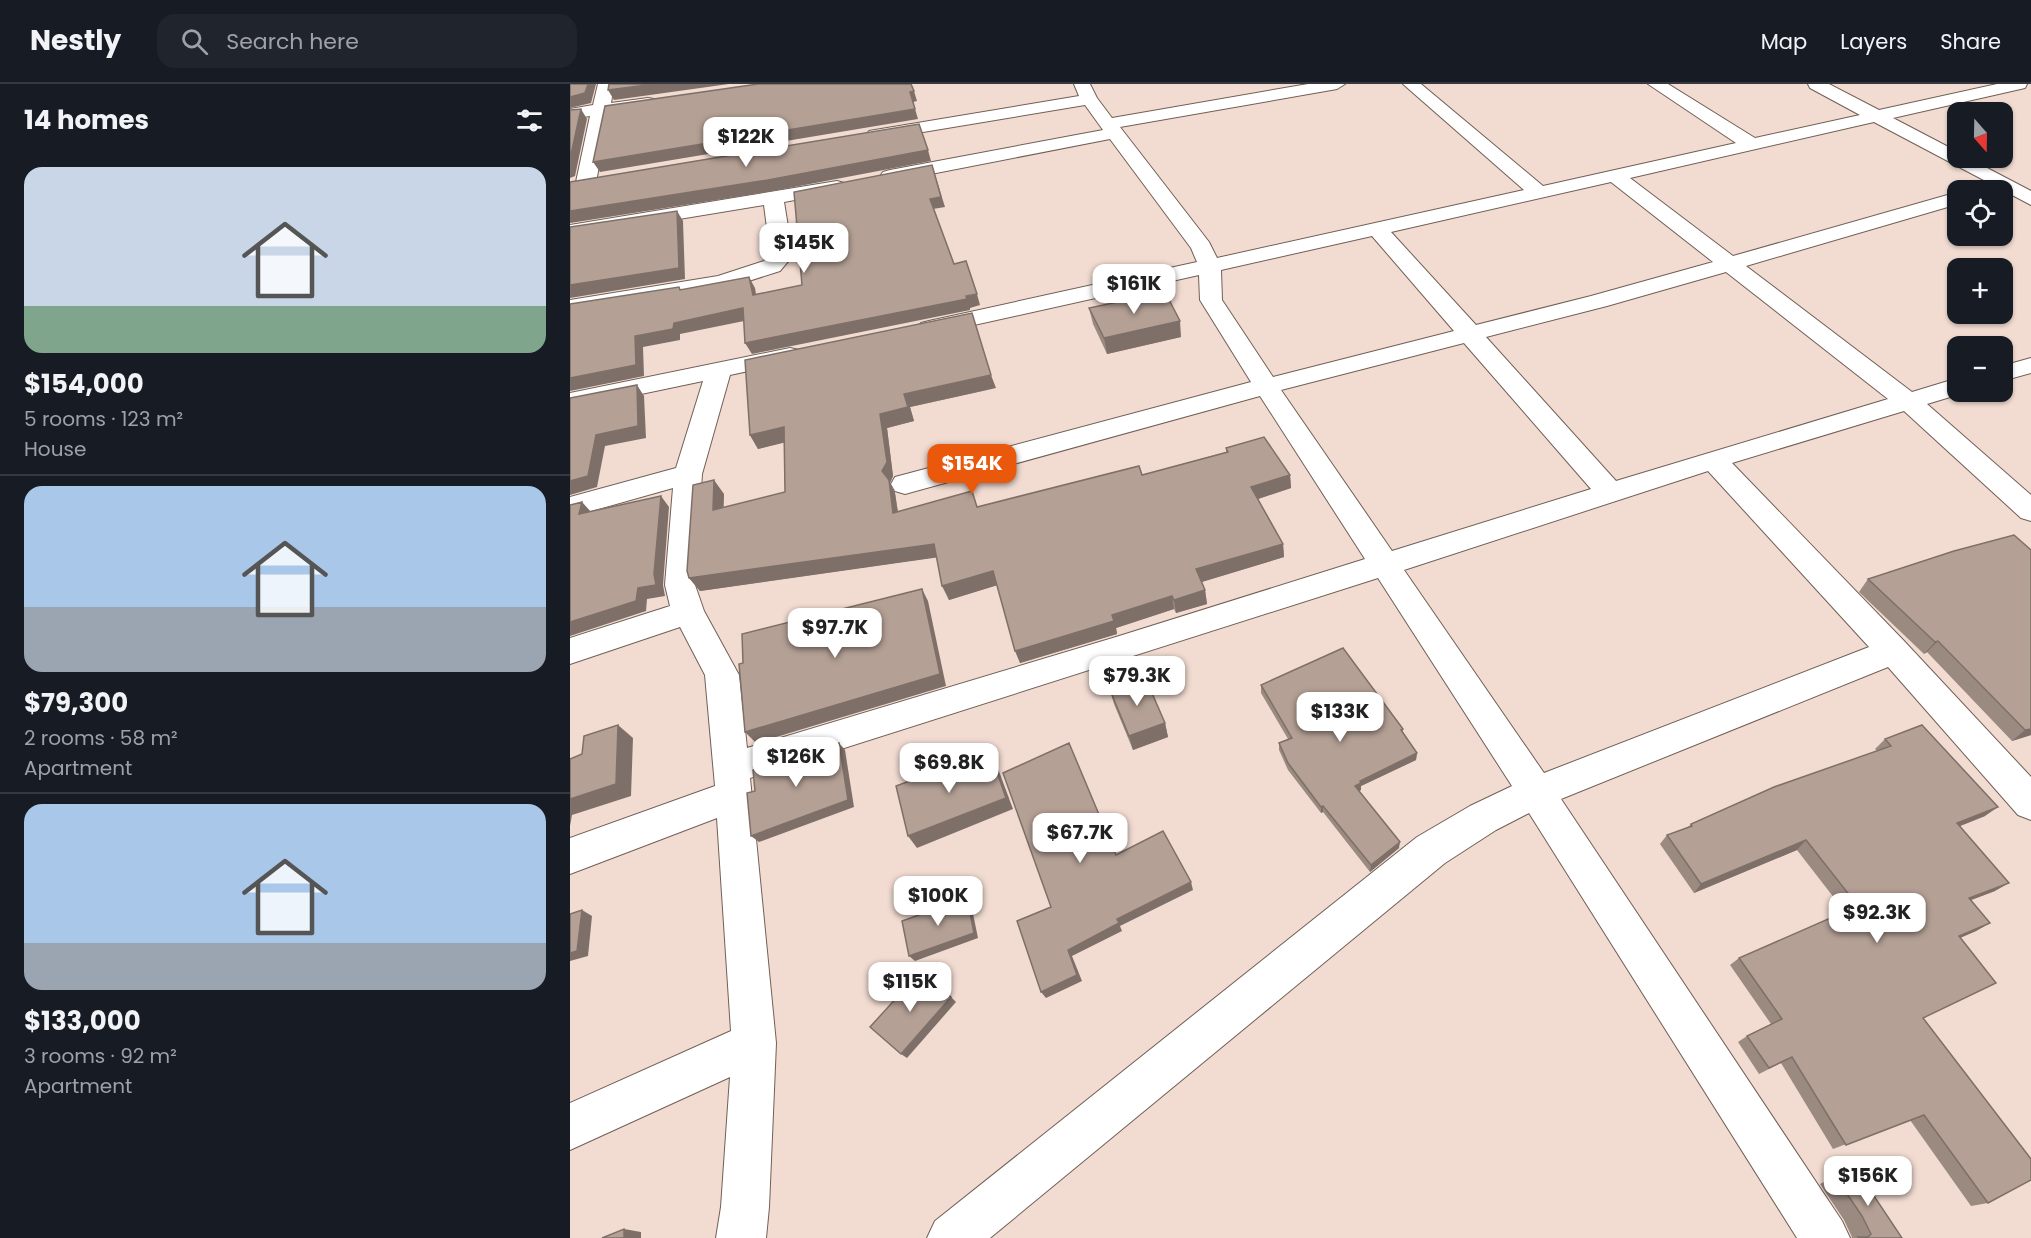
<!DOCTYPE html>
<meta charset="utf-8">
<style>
:root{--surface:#171b24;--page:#20242c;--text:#f1f3f6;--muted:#9ea1a6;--line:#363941;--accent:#ea580c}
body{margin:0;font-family:Poppins,sans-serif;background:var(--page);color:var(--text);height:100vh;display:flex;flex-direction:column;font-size:22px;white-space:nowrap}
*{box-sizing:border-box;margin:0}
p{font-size:20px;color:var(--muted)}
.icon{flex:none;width:33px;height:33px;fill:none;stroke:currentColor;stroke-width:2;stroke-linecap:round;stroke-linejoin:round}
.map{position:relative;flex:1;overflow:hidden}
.details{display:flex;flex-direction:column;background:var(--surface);width:570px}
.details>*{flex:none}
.needle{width:39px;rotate:160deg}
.controls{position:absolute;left:1377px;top:18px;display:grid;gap:12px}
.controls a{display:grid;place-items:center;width:66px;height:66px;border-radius:12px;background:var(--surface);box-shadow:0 2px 4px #0004;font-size:30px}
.price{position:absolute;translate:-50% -51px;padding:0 14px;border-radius:12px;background:#fff;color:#222;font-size:20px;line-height:39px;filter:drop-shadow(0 2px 3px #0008)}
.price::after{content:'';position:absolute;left:50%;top:36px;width:18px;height:14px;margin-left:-9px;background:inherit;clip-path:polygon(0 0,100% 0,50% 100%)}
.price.selected{background:var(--accent);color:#fff}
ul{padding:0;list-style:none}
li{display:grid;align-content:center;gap:12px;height:318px;padding:0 24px}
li+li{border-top:2px solid var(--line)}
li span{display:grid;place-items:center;height:186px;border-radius:18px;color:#555}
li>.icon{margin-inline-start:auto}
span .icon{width:108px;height:108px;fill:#fffc;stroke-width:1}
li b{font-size:26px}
h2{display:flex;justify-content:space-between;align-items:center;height:72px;padding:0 24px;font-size:26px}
header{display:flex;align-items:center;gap:36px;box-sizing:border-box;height:84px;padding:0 30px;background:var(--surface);border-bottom:2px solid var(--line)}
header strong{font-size:28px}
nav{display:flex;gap:33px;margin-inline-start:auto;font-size:21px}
.search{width:420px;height:54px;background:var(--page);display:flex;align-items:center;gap:15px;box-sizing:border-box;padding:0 21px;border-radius:18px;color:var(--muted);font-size:22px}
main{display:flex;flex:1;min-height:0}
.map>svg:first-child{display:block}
</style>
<header>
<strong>Nestly</strong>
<div class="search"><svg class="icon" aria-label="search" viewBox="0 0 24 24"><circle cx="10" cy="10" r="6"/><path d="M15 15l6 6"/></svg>Search here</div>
<nav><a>Map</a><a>Layers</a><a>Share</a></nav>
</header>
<main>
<section class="details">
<h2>14 homes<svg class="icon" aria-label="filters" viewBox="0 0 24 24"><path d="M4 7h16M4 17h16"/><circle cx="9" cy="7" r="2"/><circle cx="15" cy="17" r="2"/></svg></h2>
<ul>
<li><span style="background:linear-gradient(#c9d6e8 75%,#7fa58c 0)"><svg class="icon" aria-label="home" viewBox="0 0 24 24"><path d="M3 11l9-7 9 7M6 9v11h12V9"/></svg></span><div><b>$154,000</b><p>5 rooms · 123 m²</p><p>House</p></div></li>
<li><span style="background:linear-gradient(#a9c7e8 65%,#9aa5b1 0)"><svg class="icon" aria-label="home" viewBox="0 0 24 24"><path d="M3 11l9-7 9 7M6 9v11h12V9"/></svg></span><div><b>$79,300</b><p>2 rooms · 58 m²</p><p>Apartment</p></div></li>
<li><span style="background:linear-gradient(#a9c7e8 75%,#9aa5b1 0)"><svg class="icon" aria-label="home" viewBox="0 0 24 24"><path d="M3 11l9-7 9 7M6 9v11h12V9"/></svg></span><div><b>$133,000</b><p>3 rooms · 92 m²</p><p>Apartment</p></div></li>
</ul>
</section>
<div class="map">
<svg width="1461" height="1154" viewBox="0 0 1461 1154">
<rect width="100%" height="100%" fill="#f2dcd2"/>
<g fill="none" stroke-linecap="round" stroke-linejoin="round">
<defs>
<g id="street">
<path d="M28 0H44L41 19 78 14 84 15 87 19 84 23 78 24 39 30 26 98 23 102H9L6 98 20 32 0 35V25L23 21Z"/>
<path d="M504 0H520L527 14 542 34 738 0H775L767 5 550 43 639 158 647 174 954 106 833 0H851L973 102 1166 59 1078 0H1098L1185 54 1290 31 1240 4 1238 0H1259L1309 26 1427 0H1457L1455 4 1323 34 1388 68V74H1398L1461 107V121L1304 38 1060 94 1163 172 1388 108V120L1176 182 1342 308 1388 294V308H1397L1357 320 1461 411V437L1451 434 1334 327 1162 379 1335 558 1461 693V736L1448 731 1318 583 991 715 1272 1137 1280 1154H1227L959 729 926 746 875 779 420 1154H357L365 1137 847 753 900 722 942 702 808 494 180 694 206 959 199 1123 196 1154H146L151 1123 160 993 0 1066V1019L161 947 147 734 0 790V754L145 702 135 591 110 543 0 580V554L100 522 95 501 103 404 0 433V413L106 384 133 297 0 325V309L220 264 229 266 232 271 229 276 160 291 132 390 125 501 134 527 169 591 177 664 546 553 795 475 690 312 335 410 325 407 321 400 325 393 681 298 630 216 629 191 359 251 351 249 347 244 351 239 359 237 627 178 621 164 540 55 320 98 313 96 310 92 313 88 320 86 533 46 515 21 305 56 299 55 296 51 299 47 509 12ZM1041 98 1143 178 1021 212 906 241 821 148ZM802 152 884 247 703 293 652 216 651 186ZM1156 188 1318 315 1046 397 916 253 1037 222ZM894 259 1021 405 822 467 711 306ZM1138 387 1299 563 974 689 834 486Z"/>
<path d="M267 97 274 99 277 103 274 107 214 118 222 167 220 175 210 187 160 203 0 230V216L148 192 194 177 200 167 194 121 0 153V141Z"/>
<path d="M1461 274V289L1432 297V282Z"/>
</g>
</defs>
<use href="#street" stroke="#715f55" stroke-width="2"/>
<use href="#street" fill="#fff" fill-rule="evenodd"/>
</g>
<g fill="#9b8a80">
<path d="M519 224 611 253 537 270 523 240Z"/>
<path d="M426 304 340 323 344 337 317 344 323 392 320 399 325 409 328 428 408 423 572 391 656 368V364L720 391 721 404 688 415 713 460 714 473 632 498 635 506 637 520 606 529 604 525 546 544 547 550 450 579 427 501 379 516 367 473 130 507 119 494 154 410 153 424 215 408 214 358 188 365 180 351Z"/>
<path d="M1384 467 1461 651 1442 657 1357 568 1354 570 1289 508 1298 495Z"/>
<path d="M691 601 833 645V648L847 669 846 676 791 702V706L789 707 829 764 800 788 753 728 751 729 718 686 709 666V659L718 655 691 609Z"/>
<path d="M540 606 595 639 598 653 563 666 544 620Z"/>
<path d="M1315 655 1415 732 1390 742 1425 807 1401 816 1420 839 1406 847 1390 854 1353 935 1418 1119 1401 1122 1340 1036 1263 1065 1211 979 1189 990 1168 958 1177 952 1201 940 1160 881 1169 874 1275 828 1227 766 1124 809 1090 760 1097 751 1118 743 1121 740 1307 667 1305 665Z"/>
<path d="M1286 1085 1332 1154H1281L1282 1153 1274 1136 1250 1100 1269 1090Z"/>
</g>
<g fill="#7e7068">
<path d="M18 0H26L21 19 0 24V13Z"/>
<path d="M84 0H159L44 16 38 6Z"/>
<path d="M344 7 347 17 343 18 348 35 30 88 23 78Z"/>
<path d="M11 25 17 35 5 92 0 94V75Z"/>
<path d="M358 66 361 77 203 107 0 139V127Z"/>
<path d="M362 81 375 123 363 125 360 115Z"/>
<path d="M107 127 113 137 115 195 0 214V201Z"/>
<path d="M179 193 185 204 188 223 183 211Z"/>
<path d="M407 210 410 221 400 224V226L182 270 175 259Z"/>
<path d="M173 224 179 236 110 250V256L73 263 74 292 0 307V294L65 252 104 239Z"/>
<path d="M610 237 611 253 537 270 534 254Z"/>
<path d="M421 291 426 304 340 323 344 337 317 344 323 392 320 399 325 409 330 443 323 429 312 387 310 330 334 310Z"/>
<path d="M67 301 74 312 76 354 35 362 27 403 0 411V397L26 351Z"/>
<path d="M214 343 221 357 188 365 180 351Z"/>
<path d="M720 391 721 404 682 417 681 403Z"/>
<path d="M144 396 154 410 153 440 143 426Z"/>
<path d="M91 412 99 423 93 501 95 512 77 515 76 527 0 552V538L68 504 84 490Z"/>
<path d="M12 418 22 429 9 430Z"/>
<path d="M364 460 370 473 130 507 119 494Z"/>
<path d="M713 460 714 473 628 499 626 485Z"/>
<path d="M423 487 428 501 379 516 372 502Z"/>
<path d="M352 505 358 517 376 602 186 659 175 648Z"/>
<path d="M635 506 637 520 606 529 604 516Z"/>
<path d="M602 512 604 525 546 544 547 550 450 579 445 567 542 531Z"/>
<path d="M1368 557 1357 568 1354 570 1365 558Z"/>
<path d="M595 639 598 653 563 666 559 652Z"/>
<path d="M48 641 63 654 61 712 2 731 0 742V715Z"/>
<path d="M1461 645V651L1442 657 1455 646Z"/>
<path d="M269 659 275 666 284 723 189 758 181 752Z"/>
<path d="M420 669 427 682 443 725 347 764 338 752Z"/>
<path d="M847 669 846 676 791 702V706L785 709V702L790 697Z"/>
<path d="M753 722V728L751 729V723Z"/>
<path d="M1428 723 1415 732 1375 748 1387 739Z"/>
<path d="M1236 756 1227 766 1124 809 1131 800Z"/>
<path d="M830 758 829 764 800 788 801 781Z"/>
<path d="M621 798 623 806 550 842 552 847 502 872 512 897 476 914 471 908 498 866 547 835Z"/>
<path d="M1439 799 1425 807 1385 822 1399 814Z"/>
<path d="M397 814 401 820 408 854 345 877 339 872Z"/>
<path d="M12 826 22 832 18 872 0 877V869Z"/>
<path d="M1420 839 1406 847 1376 860 1389 852Z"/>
<path d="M381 913 386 918 337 974 331 970Z"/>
<path d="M54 1145 71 1148V1154H54Z"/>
</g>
<g fill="#b4a095" stroke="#7e7068" stroke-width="1.5">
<path d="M0 0H18L15 9 0 13Z"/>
<path d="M39 0H84L38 6Z"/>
<path d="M188 0H341L344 7 340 8 345 25 23 78 35 22Z"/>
<path d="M11 25 0 75V26Z"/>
<path d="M349 40 358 66 198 96 0 127V98Z"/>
<path d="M362 81 371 113 360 115 384 180 396 177 407 210 396 212 397 215 175 259 173 224 104 239 103 245 65 252 66 281 0 294V220L109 203 110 206 179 193 183 211 232 201 224 108Z"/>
<path d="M107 127 109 184 0 201V143Z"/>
<path d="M595 208 610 237 534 254 519 224Z"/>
<path d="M402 229 421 291 334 310 338 323 310 330 317 378 312 387 319 396 323 429 402 407 407 423 569 382 572 391 658 368 656 364 694 353 720 391 681 403 713 460 626 485 635 506 604 516 602 512 542 531 544 537 445 567 423 487 372 502 364 460 119 494 117 487 123 401 144 396 143 426 215 408 214 343 180 351 175 276Z"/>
<path d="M67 301 68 342 26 351 18 392 0 397V314Z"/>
<path d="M91 412 84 490 86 501 68 504 66 517 0 538V421L12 418 9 430Z"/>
<path d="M1444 451 1461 466V645L1455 646 1368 557 1365 558 1298 495 1384 467Z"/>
<path d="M352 505 370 590 175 648 169 580 173 579 172 550Z"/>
<path d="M773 564 833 645 831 646 847 669 790 697 791 699 785 702 830 758 801 781 753 722 751 723 718 679 709 659 722 654 691 601Z"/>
<path d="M575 593 595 639 559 652 540 606Z"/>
<path d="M48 641 46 700 0 715V675L12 670 14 652Z"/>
<path d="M1352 641 1428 723 1387 739 1439 799 1399 814 1420 839 1389 852 1426 899 1353 934 1461 1075V1096L1418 1119 1354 1031 1276 1061 1222 973 1199 984 1177 952 1212 935 1169 874 1288 822 1236 756 1131 800 1097 751 1122 742 1121 740 1204 703 1321 662 1315 655Z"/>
<path d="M269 659 278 716 181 752 177 709 185 707 183 686Z"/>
<path d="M499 659 546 771 593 747 621 798 547 835 549 839 498 866 507 891 471 908 447 837 481 823 433 689Z"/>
<path d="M420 669 436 714 338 752 326 702 399 675V678Z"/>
<path d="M397 814 404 849 339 872 332 837Z"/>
<path d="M12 826 7 867 0 869V830Z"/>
<path d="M350 888 381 913 331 970 300 943Z"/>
<path d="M1286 1085 1332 1154H1289L1288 1153H1298L1301 1150 1292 1132 1267 1095Z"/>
<path d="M54 1145V1154H32Z"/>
</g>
</svg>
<div class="controls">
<a><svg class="needle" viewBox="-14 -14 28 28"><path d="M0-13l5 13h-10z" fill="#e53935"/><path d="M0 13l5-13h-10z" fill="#9ea1a6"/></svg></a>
<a><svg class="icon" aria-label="locate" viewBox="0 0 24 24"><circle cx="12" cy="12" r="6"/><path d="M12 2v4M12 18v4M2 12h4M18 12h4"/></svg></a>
<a>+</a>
<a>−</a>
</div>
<b class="price" style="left:176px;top:84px">$122K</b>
<b class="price" style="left:234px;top:190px">$145K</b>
<b class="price" style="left:564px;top:231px">$161K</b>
<b class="price selected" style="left:402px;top:411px">$154K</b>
<b class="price" style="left:265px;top:575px">$97.7K</b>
<b class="price" style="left:567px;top:623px">$79.3K</b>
<b class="price" style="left:770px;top:659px">$133K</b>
<b class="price" style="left:226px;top:704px">$126K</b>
<b class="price" style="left:379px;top:710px">$69.8K</b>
<b class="price" style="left:510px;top:780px">$67.7K</b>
<b class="price" style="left:368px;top:843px">$100K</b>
<b class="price" style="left:1307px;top:860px">$92.3K</b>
<b class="price" style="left:340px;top:929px">$115K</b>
<b class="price" style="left:1298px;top:1123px">$156K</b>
</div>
</main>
